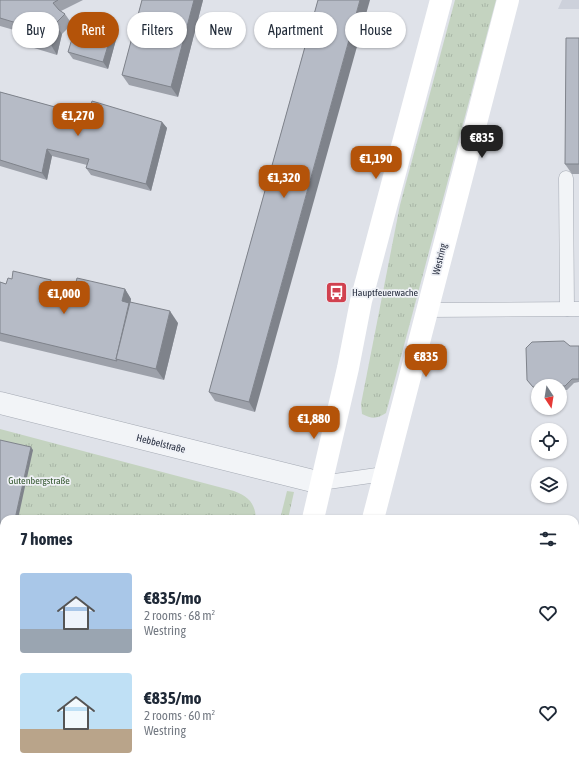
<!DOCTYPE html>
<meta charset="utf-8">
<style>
:root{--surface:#fff;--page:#f2f2f3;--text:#1f2937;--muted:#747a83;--accent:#b45309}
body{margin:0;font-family:"Asap Condensed",sans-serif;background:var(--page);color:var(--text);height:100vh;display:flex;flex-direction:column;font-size:15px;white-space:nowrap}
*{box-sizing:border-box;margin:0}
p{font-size:13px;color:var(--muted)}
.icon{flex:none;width:22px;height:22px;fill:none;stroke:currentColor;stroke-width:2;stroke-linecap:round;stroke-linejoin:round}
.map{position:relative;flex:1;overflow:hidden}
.side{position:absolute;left:0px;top:515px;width:579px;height:256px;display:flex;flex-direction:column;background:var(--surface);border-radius:12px 12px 0 0;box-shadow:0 1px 3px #0004}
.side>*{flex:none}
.top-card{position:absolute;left:12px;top:12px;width:555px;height:36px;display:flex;gap:8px}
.needle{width:26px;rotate:168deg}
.fabs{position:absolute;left:531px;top:379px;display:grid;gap:8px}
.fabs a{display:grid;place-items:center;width:36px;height:36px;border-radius:50%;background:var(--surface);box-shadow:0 1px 3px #0004;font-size:20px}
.price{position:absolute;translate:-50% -34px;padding:0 9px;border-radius:8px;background:var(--accent);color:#fff;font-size:13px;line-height:26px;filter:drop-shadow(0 1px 2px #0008)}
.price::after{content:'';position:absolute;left:50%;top:24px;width:12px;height:9px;margin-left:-6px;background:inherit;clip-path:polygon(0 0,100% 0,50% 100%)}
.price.selected{background:#222;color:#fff}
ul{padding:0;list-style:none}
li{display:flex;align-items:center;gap:12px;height:100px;padding:0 20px}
li span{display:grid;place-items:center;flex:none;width:112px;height:80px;border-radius:4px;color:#555}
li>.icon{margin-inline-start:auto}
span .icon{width:48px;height:48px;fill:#fffc;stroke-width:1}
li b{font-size:17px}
h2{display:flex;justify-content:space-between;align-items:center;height:48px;padding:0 20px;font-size:17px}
.chip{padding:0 14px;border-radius:18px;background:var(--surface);box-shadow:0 1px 3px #0004;font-size:14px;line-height:36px}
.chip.selected{background:var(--accent);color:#fff}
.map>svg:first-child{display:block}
</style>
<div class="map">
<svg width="579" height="771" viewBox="0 0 579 771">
<defs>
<pattern id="grass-tufts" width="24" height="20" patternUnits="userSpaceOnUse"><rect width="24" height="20" fill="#c4d3c0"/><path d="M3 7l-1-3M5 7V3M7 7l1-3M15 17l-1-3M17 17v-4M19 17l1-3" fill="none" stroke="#a8b5a6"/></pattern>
</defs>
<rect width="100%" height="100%" fill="#dfe2e9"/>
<path fill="#cdd1db" d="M562 0H579V9H558Z"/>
<g fill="url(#grass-tufts)">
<path d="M455 0H496L386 413C377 419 372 419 362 414L361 404 400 205Z"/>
<path d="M0 429 234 491C249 497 255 503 256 519H4V652L0 653Z"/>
<path d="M287 491 294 492 288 519H280Z"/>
<path d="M295 767H314V771H294Z"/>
</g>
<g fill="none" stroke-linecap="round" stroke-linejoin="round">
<defs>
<g id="lane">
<path d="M566 178 567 309"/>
<path d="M426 310 579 309"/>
<path d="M321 483 384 474"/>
</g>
<path id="street" d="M0 403 321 483"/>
</defs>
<use href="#lane" stroke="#a4a9b3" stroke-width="15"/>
<use href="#street" stroke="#a4a9b3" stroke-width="23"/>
<use href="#lane" stroke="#f2f4f7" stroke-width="14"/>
<use href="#street" stroke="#f2f4f7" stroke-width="22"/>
<g stroke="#fff" stroke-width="22">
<path d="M313 519 348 368 361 301 441 0"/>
<path d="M373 519 508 0"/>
<path d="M575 643H579"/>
<path d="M575 666H579"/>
<path d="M0 714 4 713"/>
<path d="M343 767V771"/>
<path d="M280 771V767"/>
</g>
</g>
<g fill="#9da1aa">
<path d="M0 0H83L61 11 65 14 72 24 62 34 57 55 34 48 27 39 28 34 0 26Z"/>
<path d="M142 0H203L178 97 129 85 122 75Z"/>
<path d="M318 0 255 412 215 401 209 392Z"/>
<path d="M117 36 108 69 73 59 68 52Z"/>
<path d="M579 38V174H572L565 164Z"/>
<path d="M0 92 88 116 162 122 167 128 151 191 91 175 86 168 87 165 52 156 47 180 0 166Z"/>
<path d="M0 282 6 284 58 290 57 293 61 299 75 287 125 289 131 299V302L178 323 164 380 0 341Z"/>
<path d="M570 346H579V382L574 383 567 390H560V386H538V390H535L527 380Z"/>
<path d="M0 440 33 450 4 519V554L0 553Z"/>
<path d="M579 713V771H383V767H575Z"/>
<path d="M4 767H209L210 771H0Z"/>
</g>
<g fill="#7f838b">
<path d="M194 0H203L178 97 171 87Z"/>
<path d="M360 0H370L255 412 249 402Z"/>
<path d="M55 24 62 34 57 55 51 45Z"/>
<path d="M113 29 117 36 108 69 103 62Z"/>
<path d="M162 122 167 128 151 191 146 184Z"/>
<path d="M47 149 52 156 47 180 42 173Z"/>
<path d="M51 280 58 290 57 293 62 300 54 297 49 289Z"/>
<path d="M125 289 131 299 128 311 122 301Z"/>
<path d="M170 311 178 323 164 380 156 369Z"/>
<path d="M31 447 33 450 18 519H15Z"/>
<path d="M198 767H202L205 771H198Z"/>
<path d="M206 767H209L210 771H208Z"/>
<path d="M427 767H428L430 771H427Z"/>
</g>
<g fill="#b6bbc6" stroke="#7f838b">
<path d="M0 0H58L53 3 59 10 65 14 55 24 51 45 27 39 30 27 0 18Z"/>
<path d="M142 0H194L171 87 122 75Z"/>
<path d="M318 0H360L249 402 209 392Z"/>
<path d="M78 19 113 29 103 62 68 52Z"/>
<path d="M566 38H579V164H565Z"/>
<path d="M0 92 88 116 92 101 162 122 146 184 86 168 89 159 47 149 42 173 0 160Z"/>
<path d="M13 271 51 280 49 289 55 291 54 297 61 299 65 285 75 287 77 278 125 289 122 301 129 303 116 359 117 361 0 333V282L6 284 8 278 12 279Z"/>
<path d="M130 302 170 311 156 369 116 359Z"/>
<path d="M564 341 570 346H579V379H572L565 386H538V387H533L527 380 526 348 532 342Z"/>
<path d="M0 440 31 447 15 519H4V551L0 550Z"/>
<path d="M575 713H579V768L489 767H575Z"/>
<path d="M4 761V767H198V771H0V762Z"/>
<rect x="383" y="767" width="44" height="4"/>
</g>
<defs>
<symbol id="bus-square" viewBox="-11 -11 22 22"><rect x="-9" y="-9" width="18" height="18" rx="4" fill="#d1414f" stroke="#eff1f6"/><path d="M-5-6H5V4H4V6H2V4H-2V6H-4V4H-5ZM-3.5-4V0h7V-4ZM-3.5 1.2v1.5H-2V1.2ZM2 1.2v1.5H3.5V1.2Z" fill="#fff"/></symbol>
</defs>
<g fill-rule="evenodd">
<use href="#bus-square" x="324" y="280" width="25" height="25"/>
</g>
<g text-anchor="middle" stroke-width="3.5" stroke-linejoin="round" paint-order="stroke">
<g font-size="10" fill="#282f40" stroke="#eff1f6">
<text transform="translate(439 259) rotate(-76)" y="4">Westring</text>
<text transform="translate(161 443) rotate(14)" y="4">Hebbelstraße</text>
</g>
<g font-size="10" fill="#282f40" stroke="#eff1f6" text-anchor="start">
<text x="352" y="296">Hauptfeuerwache</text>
</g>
<g font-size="10" fill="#3a5c35" stroke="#eff1f6">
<text x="39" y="484">Gutenbergstraße</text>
</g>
</g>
</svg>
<div class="fabs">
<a><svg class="needle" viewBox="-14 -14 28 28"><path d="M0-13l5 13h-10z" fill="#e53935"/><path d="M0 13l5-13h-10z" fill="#747a83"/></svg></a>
<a><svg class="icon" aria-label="locate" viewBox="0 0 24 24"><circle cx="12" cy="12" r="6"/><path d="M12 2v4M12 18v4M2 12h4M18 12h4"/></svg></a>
<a><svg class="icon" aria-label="layers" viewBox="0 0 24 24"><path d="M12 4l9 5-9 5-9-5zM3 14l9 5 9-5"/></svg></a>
</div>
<b class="price" style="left:78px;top:137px">€1,270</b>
<b class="price selected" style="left:482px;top:159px">€835</b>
<b class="price" style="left:376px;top:180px">€1,190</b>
<b class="price" style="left:284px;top:199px">€1,320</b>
<b class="price" style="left:64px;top:315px">€1,000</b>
<b class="price" style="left:426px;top:378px">€835</b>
<b class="price" style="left:314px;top:440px">€1,880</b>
<div class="top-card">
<a class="chip">Buy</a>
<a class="chip selected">Rent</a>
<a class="chip">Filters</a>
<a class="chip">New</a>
<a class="chip">Apartment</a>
<a class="chip">House</a>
</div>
<section class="side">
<h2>7 homes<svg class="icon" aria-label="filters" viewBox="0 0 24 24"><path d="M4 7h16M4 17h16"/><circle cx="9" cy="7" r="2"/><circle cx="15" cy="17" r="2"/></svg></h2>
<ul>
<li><span style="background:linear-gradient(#a9c7e8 70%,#9aa5b1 0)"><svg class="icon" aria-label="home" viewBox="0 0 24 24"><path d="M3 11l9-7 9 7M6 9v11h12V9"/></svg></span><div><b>€835/mo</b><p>2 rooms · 68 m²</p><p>Westring</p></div><svg class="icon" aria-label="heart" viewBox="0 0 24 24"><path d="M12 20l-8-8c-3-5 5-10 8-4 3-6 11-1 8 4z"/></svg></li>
<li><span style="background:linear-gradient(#bfe0f5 70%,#b9a48a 0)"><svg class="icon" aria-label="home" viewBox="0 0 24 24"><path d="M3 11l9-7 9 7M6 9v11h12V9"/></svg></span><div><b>€835/mo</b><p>2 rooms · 60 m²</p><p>Westring</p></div><svg class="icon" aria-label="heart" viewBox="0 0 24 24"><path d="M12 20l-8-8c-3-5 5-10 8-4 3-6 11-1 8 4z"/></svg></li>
</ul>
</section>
</div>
